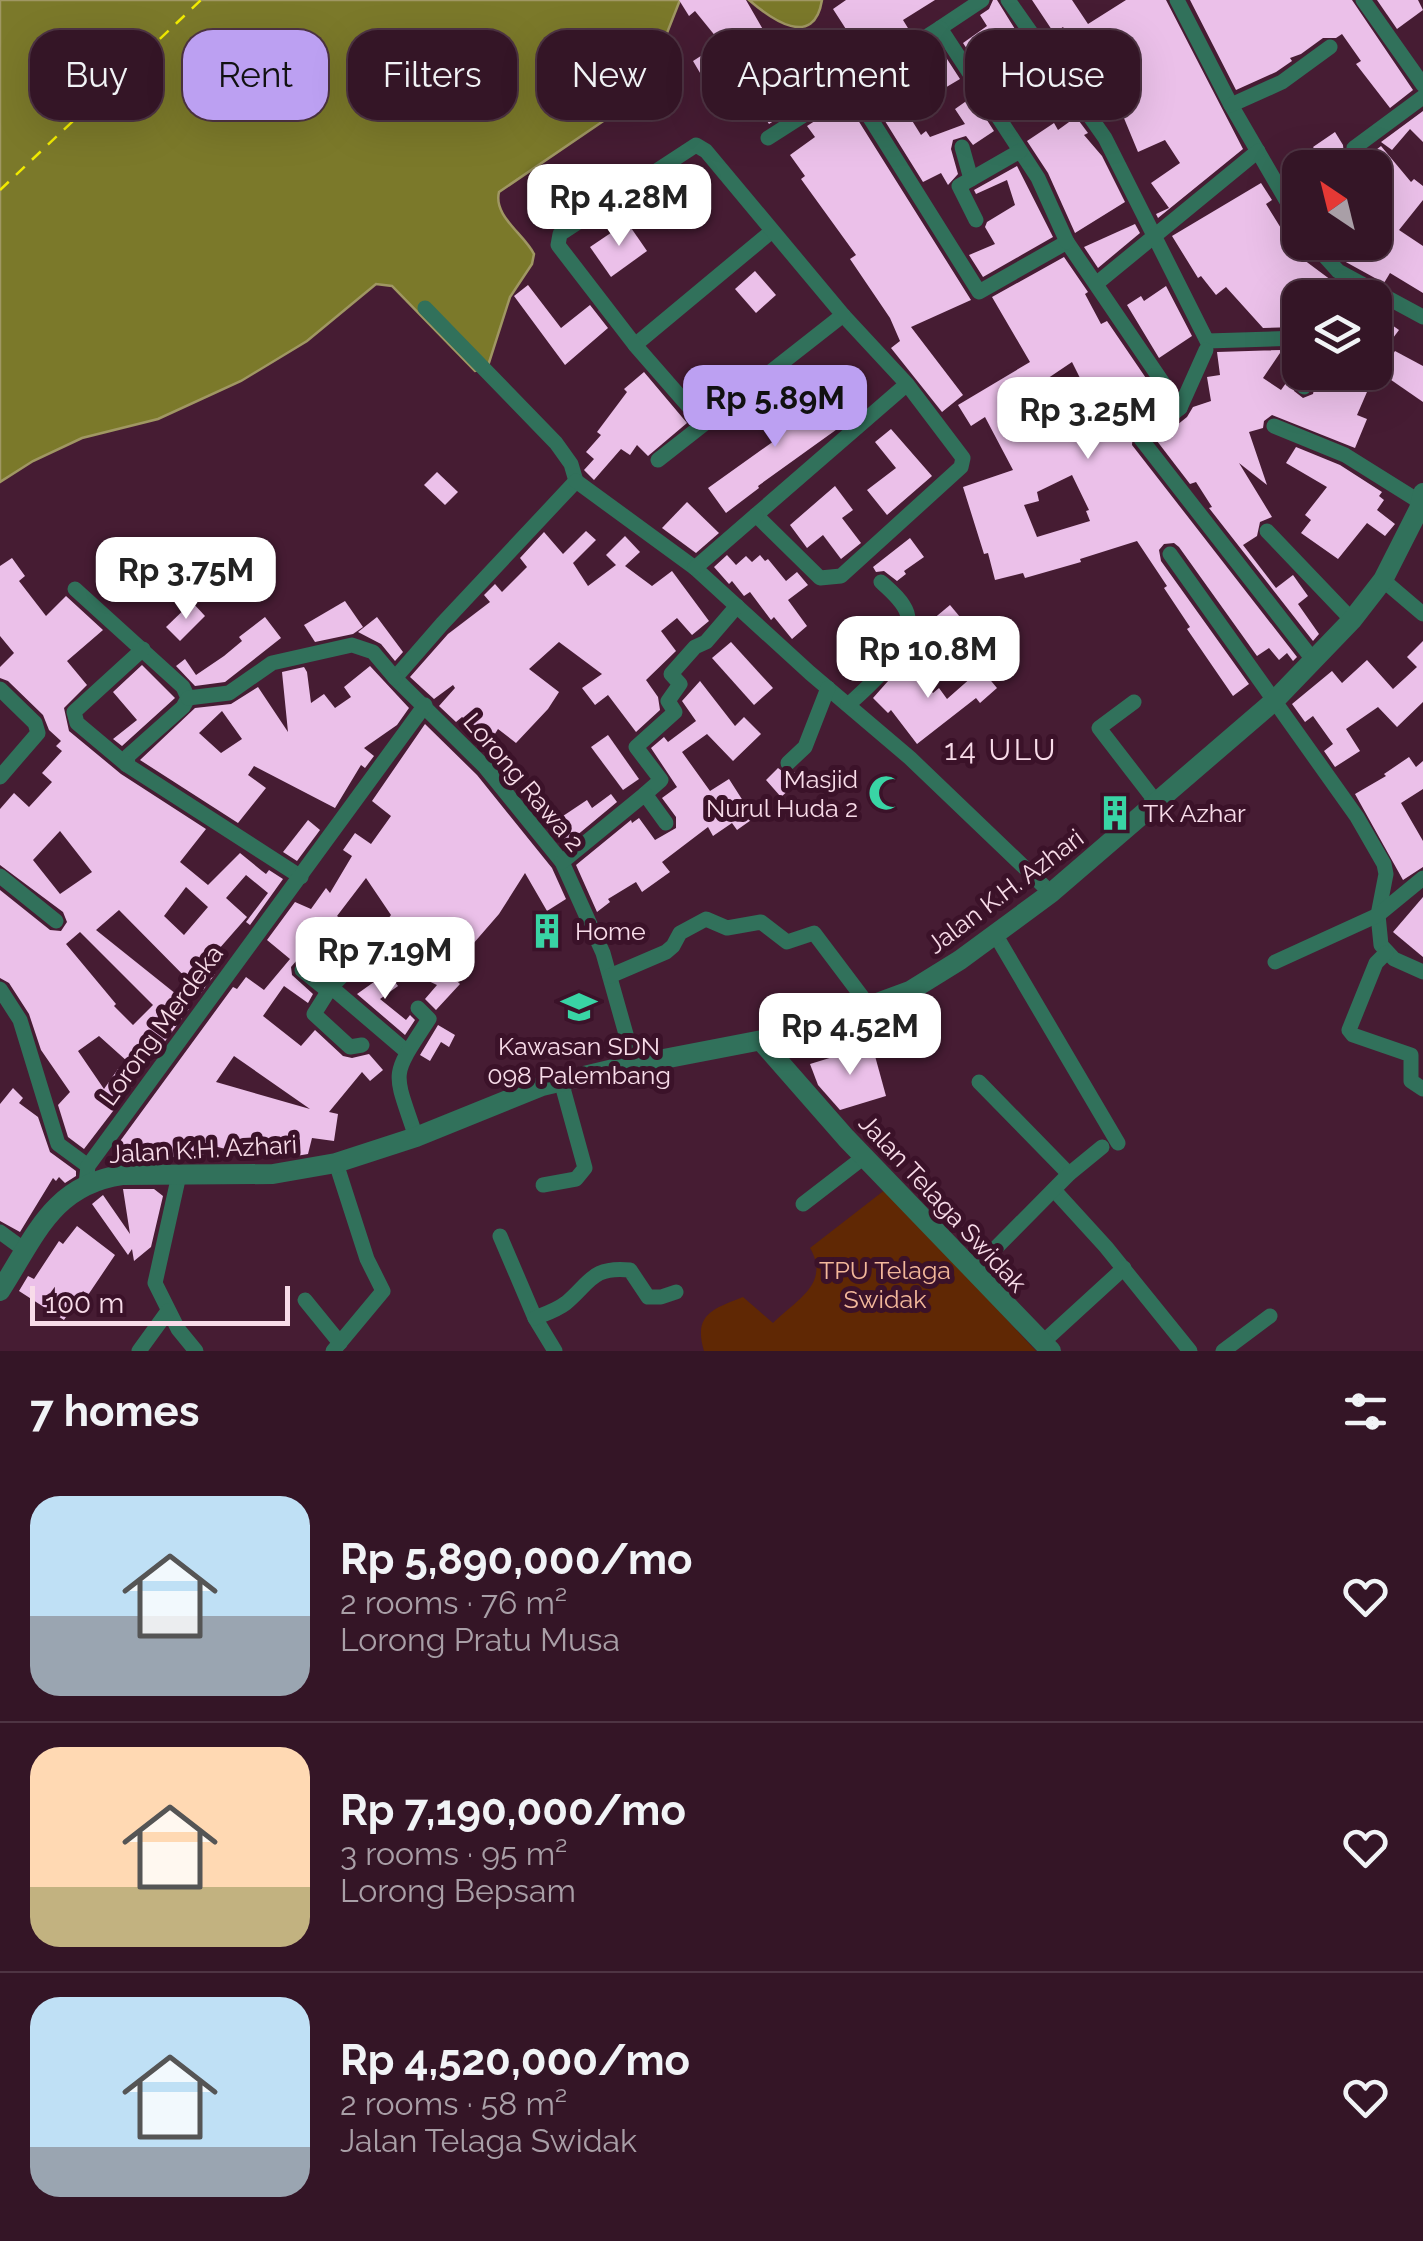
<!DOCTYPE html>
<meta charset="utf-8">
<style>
:root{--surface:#341526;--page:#3c1e2e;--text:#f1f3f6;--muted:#a99fa7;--line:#4e3443;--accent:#bca0f2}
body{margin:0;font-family:Raleway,sans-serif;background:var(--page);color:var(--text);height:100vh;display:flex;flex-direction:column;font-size:38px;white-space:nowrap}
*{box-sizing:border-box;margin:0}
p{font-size:32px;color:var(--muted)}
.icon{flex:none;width:55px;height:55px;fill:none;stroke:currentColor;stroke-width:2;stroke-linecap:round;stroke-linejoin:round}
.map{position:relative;height:1351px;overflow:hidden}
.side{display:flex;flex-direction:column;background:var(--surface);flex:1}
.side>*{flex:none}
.banner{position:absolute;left:30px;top:30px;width:1365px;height:90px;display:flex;gap:20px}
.needle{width:65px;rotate:325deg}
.controls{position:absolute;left:1282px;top:150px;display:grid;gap:20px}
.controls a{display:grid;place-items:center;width:110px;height:110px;border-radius:20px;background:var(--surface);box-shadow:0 10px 40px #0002,0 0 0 2px var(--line);font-size:50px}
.scale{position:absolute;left:30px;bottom:25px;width:260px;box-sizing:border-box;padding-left:10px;border:5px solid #f8dce9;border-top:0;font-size:28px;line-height:35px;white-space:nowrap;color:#f8dce9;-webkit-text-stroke:8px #3b1229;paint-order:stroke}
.price{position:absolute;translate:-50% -85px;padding:0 22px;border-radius:20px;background:#fff;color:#222;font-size:32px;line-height:65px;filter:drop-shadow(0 2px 5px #0008)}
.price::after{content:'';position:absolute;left:50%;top:60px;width:30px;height:22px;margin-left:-15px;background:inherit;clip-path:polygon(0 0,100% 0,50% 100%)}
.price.active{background:var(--accent);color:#111}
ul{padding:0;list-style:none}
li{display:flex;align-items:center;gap:30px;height:250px;padding:0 30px}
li+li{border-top:2px solid var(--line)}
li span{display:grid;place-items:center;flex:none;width:280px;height:200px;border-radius:30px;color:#555}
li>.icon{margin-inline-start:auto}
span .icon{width:120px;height:120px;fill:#fffc;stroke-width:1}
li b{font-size:42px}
h2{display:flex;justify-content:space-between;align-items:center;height:120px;padding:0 30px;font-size:42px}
.pill{padding:0 35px;border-radius:30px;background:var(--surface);box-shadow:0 10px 40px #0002,0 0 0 2px var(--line);font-size:35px;line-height:90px}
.pill.active{background:var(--accent);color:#111}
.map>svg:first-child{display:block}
</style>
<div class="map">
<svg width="1423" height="1351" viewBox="0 0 1423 1351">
<rect width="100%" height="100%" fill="#461c33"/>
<path fill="#602804" d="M886 1189 1036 1351H704C693 1314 713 1309 743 1297L773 1323C796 1300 831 1284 810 1248Z"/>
<g fill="#7b792a" stroke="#a09763" stroke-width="2.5">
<path d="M0 0H680L643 94 499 192C493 216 524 234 534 254L532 264 510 297 487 369 475 371 392 286 376 284 307 341 241 381 158 419 82 438 33 461 0 482Z"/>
<path d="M749 0H822C814 50 771 19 749 0Z"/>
</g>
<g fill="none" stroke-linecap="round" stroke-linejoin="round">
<path stroke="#f1ea00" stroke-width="2.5" stroke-dasharray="12 10" stroke-linecap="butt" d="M0 190 201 0"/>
</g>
<g fill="#ebc0e9" fill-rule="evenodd">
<path d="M679 0H746L769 40 772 38 796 74 828 53 835 66 824 73 831 85 769 124 751 97 747 99 740 88 747 83 731 60 703 78 693 61 721 43 695 11 689 16Z"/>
<path d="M846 0H935L903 20 911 33 882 51 869 30 853 40 833 9Z"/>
<path d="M993 0H997L1018 34 996 49 1000 54 979 67 963 43 987 26 980 15 989 9Z"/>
<path d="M1032 0H1072L1088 24 1126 0H1166L1243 149 1158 218 1156 214 1169 208 1151 183 1180 163 1165 140 1138 152 1121 111 1125 109 1098 60 1089 66 1063 27 1054 33Z"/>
<path d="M1190 0H1352L1413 90 1390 108 1356 64 1361 61 1342 34 1336 38H1323L1301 54 1290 58 1292 61 1276 72 1236 90Z"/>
<path d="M1377 0H1418L1423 10 1397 29Z"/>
<path d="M938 45 960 79 906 111 921 135 926 131 930 137 965 124 955 109 972 97 994 131 973 145 966 136 953 140 951 149 958 174 948 185 941 173 923 182 865 89Z"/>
<path d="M846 101 971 300 911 327 963 395 942 412 891 348 900 341 890 318 850 259 856 255 801 179 805 176 790 155 815 137 807 126Z"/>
<path d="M1423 111V142L1410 129 1392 150 1381 142Z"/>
<path d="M1076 117 1088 133 1084 135 1102 156 1125 202 1075 233 1048 173 1027 141 1054 123 1058 130Z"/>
<path d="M1335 132 1343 145 1344 156 1336 168H1298L1318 154 1313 147Z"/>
<path d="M1381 146 1411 182 1414 179 1423 186V200L1399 230 1423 246V293L1390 273 1384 283 1344 261 1357 242H1375V168L1365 167 1367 157Z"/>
<path d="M1017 166 1053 237 983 277 969 255 995 244 985 227 987 222 1015 205 1007 180 976 194 974 190Z"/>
<path d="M1261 183 1272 200 1266 204 1292 246 1299 250 1296 254 1331 280 1324 294 1320 292 1316 298H1300V322L1297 327 1263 328 1226 287 1216 295 1201 276 1198 278 1172 236Z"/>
<path d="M627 222 647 251 611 277 590 247Z"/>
<path d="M1135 224 1140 233 1098 268 1084 247Z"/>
<path d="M1064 257 1088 292 1085 294 1101 324 1107 321 1165 406 1133 431 1132 445 1297 657 1293 661 1287 653 1279 660 1269 648 1257 656 1179 547 1174 543 1164 544 1159 550 1161 561 1249 684 1233 696 1187 629 1190 627 1164 588 1167 586 1137 541 1080 559 1081 562 1025 578 1023 573 995 580 988 553 984 554 963 487 1013 470 985 417 971 426 958 405 1030 362 992 297ZM1072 362 1088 394 1061 407 1059 404 1042 415 1029 391ZM1072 475 1089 510 1086 511 1090 521 1037 537 1024 505 1039 501 1037 492Z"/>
<path d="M755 271 776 295 756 313 735 289Z"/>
<path d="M528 285 561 328 590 305 608 328 565 365 514 296Z"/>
<path d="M1166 286 1192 336 1159 358 1127 305 1141 296 1144 301Z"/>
<path d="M1375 313 1399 330 1375 362Z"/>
<path d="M1282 350 1263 378 1281 390 1294 372V391L1303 398 1313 394 1318 372H1340L1370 385 1357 415 1367 419 1355 448 1272 415 1264 421 1263 428 1249 432 1267 485 1239 463 1272 517 1260 522 1257 536 1243 545 1276 588 1293 575 1308 596 1298 604 1319 634 1313 641 1209 508 1212 507 1196 482 1190 484 1157 441 1187 417 1193 407 1211 401 1207 377 1220 375 1217 352Z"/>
<path d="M1395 351 1423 366V402L1381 373Z"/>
<path d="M644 372 687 423 648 456 637 445 630 455 621 449 594 480 584 470 594 459 586 452 601 435 597 432 627 392 624 389Z"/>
<path d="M823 399 840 427 758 486 759 488 726 513 708 488 774 441 752 414 769 400 787 423Z"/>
<path d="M891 429 932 476 887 515 867 490 896 468 875 442Z"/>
<path d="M1296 447 1340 465 1382 492 1379 496 1384 500 1377 510 1395 524 1385 536 1367 523 1338 559 1301 533 1311 520 1305 515 1327 487 1286 463Z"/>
<path d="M437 472 458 492 445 505 424 485Z"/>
<path d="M835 486 853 510 842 518 861 543 841 559 823 535 807 548 790 525Z"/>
<path d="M687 502 719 533 696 553 662 528Z"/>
<path d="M586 531 596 540 573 563 588 586 616 565 606 555 625 536 640 552 625 566 652 586 672 571 709 621 692 635 677 618 661 631 676 651 646 680 658 697 660 710 636 732 608 695 595 705 582 688 602 674 559 642 529 669 559 692 548 709 516 743 498 729 493 737 462 717 456 722 439 706 455 688 453 685 434 699 410 677 448 634 490 602 484 595 495 584 502 592 527 567 520 558 544 532 563 554Z"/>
<path d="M910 538 924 557 904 571 906 574 897 581 884 571 876 572 873 567Z"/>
<path d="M727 555 736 565 746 556 752 562 760 555 765 561 768 559 786 581 797 572 808 585 788 600 807 626 792 639 774 617 771 620 750 592 744 596 732 581 729 584 714 567Z"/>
<path d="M12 558 25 576 19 581 46 616 66 596 103 630 67 661 87 685 64 708 69 731 121 774 206 829 180 862 208 885 240 853 262 871 266 874 269 870 283 879 250 925 246 922 268 893 246 875 226 898 247 917 204 966 215 974 201 993 119 910 96 930 191 1006 163 1044 153 1034 128 1062 99 1036 78 1051 104 1089 118 1069 136 1081 84 1149 68 1137 58 1105 70 1092 41 1050 29 1014 9 983 0 978V890L50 930 61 931 67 922 63 912 0 865V809L14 793 29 807 52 782 42 773 62 751 56 746 61 741 49 730 43 715 8 681 0 678V667L14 653 0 636V566ZM60 831 92 872 60 894 33 860ZM186 887 208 907 184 935 164 916ZM80 932 153 1005 133 1025 114 1006 116 1004 66 944Z"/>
<path d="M345 601 363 627 353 634 315 642 304 625Z"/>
<path d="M192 602 205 616 180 641 166 627Z"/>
<path d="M950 605 975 635 956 651 932 620Z"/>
<path d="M265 617 281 638 225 682 195 686 176 666 185 659 196 675 224 656 242 641 239 637Z"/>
<path d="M377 617 403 652 395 661 381 644 358 632Z"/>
<path d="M1423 641V702L1397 727 1378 707 1346 729 1360 751 1335 767 1324 751 1333 744 1313 716 1305 722 1292 704 1332 671 1342 683 1367 660 1393 689 1417 667 1407 657Z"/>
<path d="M731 642 773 688 754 705 712 658Z"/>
<path d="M904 663 933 693 939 688 947 699 981 669 997 688 980 703 976 698 917 744 891 710 888 713 873 698Z"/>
<path d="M142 665 175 698 122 746 113 739 137 720 113 692Z"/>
<path d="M370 666 409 708 397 725 364 748 374 756 365 768 361 765 335 808 254 766 248 775 266 788 238 823 140 760 195 708 231 704 258 687 288 732 282 672 304 667 307 672 311 703 324 694 335 708 351 697 344 687ZM222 711 242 739 221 753 199 733Z"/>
<path d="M700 681 735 726 744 717 761 734 733 761 707 734 682 752 710 791 729 779 754 818 737 830 732 823 713 836 708 827 662 862 670 872 642 892 636 882 608 899 610 902 597 912 576 865 631 820 632 823 639 818 655 840 676 828V817L662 798 677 787 651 748 664 737 668 742 696 721 682 701Z"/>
<path d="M425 724 477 775 552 868 566 899 547 911 525 873 499 914 466 952 451 976 460 984 436 1010 425 999 437 985 397 966 407 949 384 934 392 922 388 919 391 915 366 878 337 916 386 952 382 958 372 953 367 960 360 952H352L327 975 308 961 297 960 291 967 292 975 313 994 308 1003 284 986 263 1016 301 1046 315 1030 343 1056 352 1058 369 1054 383 1070 370 1081 362 1072 329 1112 338 1114 334 1141 312 1138 308 1154 296 1156 290 1155 292 1147 263 1138 257 1157 206 1144 202 1161 166 1156V1161H132V1155L118 1144 233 987 237 989 246 977 264 990 290 959 267 940 295 902 311 909 326 888 330 893 352 856 343 850 355 833 371 844 391 816 372 801ZM234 1056 310 1109 216 1082Z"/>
<path d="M608 735 639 779 623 790 591 747Z"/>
<path d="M1409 757 1416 767 1423 761V789L1401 803 1423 841V867L1403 880 1355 794 1386 776 1384 774Z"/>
<path d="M778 768 786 774 794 772 801 779 781 797 766 780Z"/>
<path d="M611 794 617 802 564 846 548 826 587 800 592 808Z"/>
<path d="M308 820 320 830 297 861 283 852Z"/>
<path d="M1423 897V957L1393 932Z"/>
<path d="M388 972 398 986 380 999 406 1020 410 1015 415 1020 405 1035 357 994Z"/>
<path d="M438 1025 455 1035 449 1047 441 1042 430 1061 420 1055Z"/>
<path d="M872 1045 886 1096 840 1110 818 1085 810 1064Z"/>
<path d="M13 1088 23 1098 19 1103 38 1117 50 1152 76 1171V1176L65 1183 59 1177 56 1181 53 1178 20 1232 0 1221V1104Z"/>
<path d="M123 1189H154L163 1196 151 1247 134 1261 132 1249 128 1255 92 1204 103 1195 130 1234Z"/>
<path d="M77 1226 115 1255 88 1295 83 1291 64 1320 19 1291 28 1276 34 1279 59 1241 63 1244Z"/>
</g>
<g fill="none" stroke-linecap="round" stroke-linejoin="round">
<g stroke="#31715b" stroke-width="15">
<path d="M1008 0 1105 138 1207 341 1300 338"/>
<path d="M1177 0 1231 105 1300 224"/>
<path d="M1363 0 1423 85"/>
<path d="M940 28 982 0"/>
<path d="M850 86 979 292 1067 242 1180 408 1141 439 1314 661"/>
<path d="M1231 105 1282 82 1330 47"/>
<path d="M768 138 940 28 1038 178 1067 242"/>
<path d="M962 147 971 179"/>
<path d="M1347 168 1356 161 1354 148 1423 97"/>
<path d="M976 220 959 186 1020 151"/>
<path d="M1312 242 1338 271 1423 317"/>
<path d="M1096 284 1258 151"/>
<path d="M1334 298 1346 276"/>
<path d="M425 308 556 443 571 464 576 481"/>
<path d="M843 315 907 384 963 458 961 467 841 576 820 578 756 515 907 384"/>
<path d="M635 345 772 231"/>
<path d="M1304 387 1307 372"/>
<path d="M1180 408 1206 350"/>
<path d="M1274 426 1345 455 1420 502"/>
<path d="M658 460 843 315 706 151 696 145 560 234 558 245 635 345 704 424"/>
<path d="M576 481 442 624 395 678 485 767 562 862 603 953 635 1066"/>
<path d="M576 481 695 568 810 673 910 758 1051 893"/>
<path d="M1267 531 1352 620"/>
<path d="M1170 554 1357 817 1384 864 1386 874 1378 915 1381 945 1394 959 1423 972"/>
<path d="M695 568 756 515"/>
<path d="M1383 580 1423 614"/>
<path d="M75 589 183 687 188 698 183 707 128 756 127 765 301 877"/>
<path d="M0 689 35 723 38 733 0 777"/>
<path d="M188 698 229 693 272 663 352 645 373 652 395 678"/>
<path d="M1134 702 1099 728 1156 802"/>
<path d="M848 705C869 686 917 645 907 613 903 601 890 590 881 582"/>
<path d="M788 763 805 747 828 688"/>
<path d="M127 765 77 723 74 712 143 649"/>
<path d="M645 794 661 780 636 747 675 712 668 701 680 684 671 674 695 647 706 642 737 606"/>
<path d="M562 862 645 794 666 823"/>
<path d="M0 876 56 921"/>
<path d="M995 934 1118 1143"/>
<path d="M1386 953 1376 963 1349 1030 1353 1035 1411 1055V1081L1423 1089"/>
<path d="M1275 962 1378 915 1423 878"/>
<path d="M302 970 328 991"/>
<path d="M610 976 666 952 673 946 680 933 706 919 727 928 761 922 787 942 814 933 869 1006"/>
<path d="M331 987 356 962"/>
<path d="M0 989 20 1020 58 1144 88 1166"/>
<path d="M362 1045 350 1047 314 1014 331 987 406 1051"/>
<path d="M979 1082 1069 1174"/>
<path d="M416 1137C393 1068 390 1079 429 1019L418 1008"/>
<path d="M179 1175 155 1283 178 1329 196 1351"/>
<path d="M86 1184 88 1166 425 705"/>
<path d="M543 1185 576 1179 585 1168 561 1081"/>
<path d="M1054 1190 1106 1247 1190 1351"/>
<path d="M803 1204 864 1157"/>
<path d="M0 1232 26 1251"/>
<path d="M500 1236 535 1318 555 1351"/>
<path d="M973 1271 1069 1174 1102 1147"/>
<path d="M305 1300 340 1343"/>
<path d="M535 1318C545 1314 557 1310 566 1303 590 1283 592 1266 630 1270L648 1297H661L676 1292"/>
<path d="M1042 1343 1124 1268"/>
<path d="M139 1351 168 1311"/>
<path d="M333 1351 383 1291 367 1259 336 1163"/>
<path d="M1223 1351 1270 1316"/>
</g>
<g stroke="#31715b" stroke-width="20">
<path d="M761 1041 846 1138 1051 1351"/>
<path d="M0 1291C35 1237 52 1185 122 1175L273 1174 336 1163 416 1137 542 1086 622 1067 793 1034 910 991 960 960 1051 893 1274 701 1352 620 1383 580 1419 509 1423 493"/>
</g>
</g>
<defs>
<symbol id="mosque-bare" viewBox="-9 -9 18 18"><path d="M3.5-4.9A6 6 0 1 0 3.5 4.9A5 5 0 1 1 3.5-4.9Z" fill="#39d4a5" stroke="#3b1229" stroke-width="2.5" paint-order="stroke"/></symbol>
<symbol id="building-bare" viewBox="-9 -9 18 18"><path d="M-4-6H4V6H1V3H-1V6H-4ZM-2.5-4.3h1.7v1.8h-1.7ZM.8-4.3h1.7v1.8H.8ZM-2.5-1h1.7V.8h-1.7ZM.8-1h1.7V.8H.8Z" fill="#39d4a5" stroke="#3b1229" stroke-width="2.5" paint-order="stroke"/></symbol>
<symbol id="school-bare" viewBox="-9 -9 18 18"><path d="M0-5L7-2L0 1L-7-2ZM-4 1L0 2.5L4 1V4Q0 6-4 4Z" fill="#39d4a5" stroke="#3b1229" stroke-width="2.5" paint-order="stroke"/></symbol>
</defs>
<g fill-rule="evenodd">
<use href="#mosque-bare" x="861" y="768" width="50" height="50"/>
<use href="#building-bare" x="1090" y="788" width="50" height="50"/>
<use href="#building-bare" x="522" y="906" width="50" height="50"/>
<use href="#school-bare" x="554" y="982" width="50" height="50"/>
</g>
<g text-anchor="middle" stroke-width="10" stroke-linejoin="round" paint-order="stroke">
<g font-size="25" fill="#f8dce9" stroke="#3b1229" text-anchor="start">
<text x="858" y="788" text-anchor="end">Masjid<tspan x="858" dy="29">Nurul Huda 2</tspan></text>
<text x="1143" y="822">TK Azhar</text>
<text x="575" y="940">Home</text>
<text x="579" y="1055" text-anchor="middle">Kawasan SDN<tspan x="579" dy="29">098 Palembang</tspan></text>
</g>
<g font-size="25" fill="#f8dce9" stroke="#3b1229">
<text transform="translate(524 782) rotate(50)" y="9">Lorong Rawa 2</text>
<text transform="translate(1005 891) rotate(-37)" y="9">Jalan K.H. Azhari</text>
<text transform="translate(161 1025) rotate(-54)" y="9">Lorong Merdeka</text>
<text transform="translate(203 1149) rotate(-3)" y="9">Jalan K.H. Azhari</text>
<text transform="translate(943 1203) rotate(47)" y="9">Jalan Telaga Swidak</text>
</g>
<g font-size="25" fill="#f3b89b" stroke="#3b1229">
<text x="885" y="1279">TPU Telaga<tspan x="885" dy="29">Swidak</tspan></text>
</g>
<g font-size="30" letter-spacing="2.5" fill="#f8dce9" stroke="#3b1229">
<text x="1001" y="760">14 ULU</text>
</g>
</g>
</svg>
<div class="controls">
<a><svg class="needle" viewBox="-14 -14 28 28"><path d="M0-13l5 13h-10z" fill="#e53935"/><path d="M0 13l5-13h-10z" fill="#a99fa7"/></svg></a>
<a><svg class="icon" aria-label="layers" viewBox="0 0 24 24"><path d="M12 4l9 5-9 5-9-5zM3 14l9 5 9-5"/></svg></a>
</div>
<div class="scale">100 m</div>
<b class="price" style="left:619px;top:249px">Rp 4.28M</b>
<b class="price active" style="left:775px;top:450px">Rp 5.89M</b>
<b class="price" style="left:1088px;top:462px">Rp 3.25M</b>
<b class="price" style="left:186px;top:622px">Rp 3.75M</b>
<b class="price" style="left:928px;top:701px">Rp 10.8M</b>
<b class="price" style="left:385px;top:1002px">Rp 7.19M</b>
<b class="price" style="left:850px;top:1078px">Rp 4.52M</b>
<div class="banner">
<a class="pill">Buy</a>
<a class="pill active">Rent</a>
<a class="pill">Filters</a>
<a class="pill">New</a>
<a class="pill">Apartment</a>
<a class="pill">House</a>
</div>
</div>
<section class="side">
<h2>7 homes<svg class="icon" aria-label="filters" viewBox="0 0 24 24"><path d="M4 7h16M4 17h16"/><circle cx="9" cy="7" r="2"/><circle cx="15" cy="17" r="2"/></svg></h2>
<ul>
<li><span style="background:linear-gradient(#bfe0f5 60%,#9aa5b1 0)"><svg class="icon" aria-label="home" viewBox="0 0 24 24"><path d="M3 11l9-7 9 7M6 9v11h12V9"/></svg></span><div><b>Rp 5,890,000/mo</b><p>2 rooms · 76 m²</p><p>Lorong Pratu Musa</p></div><svg class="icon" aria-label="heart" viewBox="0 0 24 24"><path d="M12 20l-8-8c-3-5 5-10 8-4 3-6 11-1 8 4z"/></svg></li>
<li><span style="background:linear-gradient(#ffd9b3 70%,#c2b280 0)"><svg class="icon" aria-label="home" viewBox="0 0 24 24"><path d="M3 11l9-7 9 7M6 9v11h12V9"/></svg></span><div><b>Rp 7,190,000/mo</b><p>3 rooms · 95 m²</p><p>Lorong Bepsam</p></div><svg class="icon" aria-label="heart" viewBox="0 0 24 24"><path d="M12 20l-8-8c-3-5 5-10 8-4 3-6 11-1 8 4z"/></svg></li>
<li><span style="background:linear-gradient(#bfe0f5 75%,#9aa5b1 0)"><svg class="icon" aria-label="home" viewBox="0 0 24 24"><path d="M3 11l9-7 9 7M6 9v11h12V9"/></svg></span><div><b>Rp 4,520,000/mo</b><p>2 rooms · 58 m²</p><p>Jalan Telaga Swidak</p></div><svg class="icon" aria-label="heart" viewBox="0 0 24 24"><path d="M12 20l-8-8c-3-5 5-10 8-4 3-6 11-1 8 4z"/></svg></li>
</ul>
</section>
